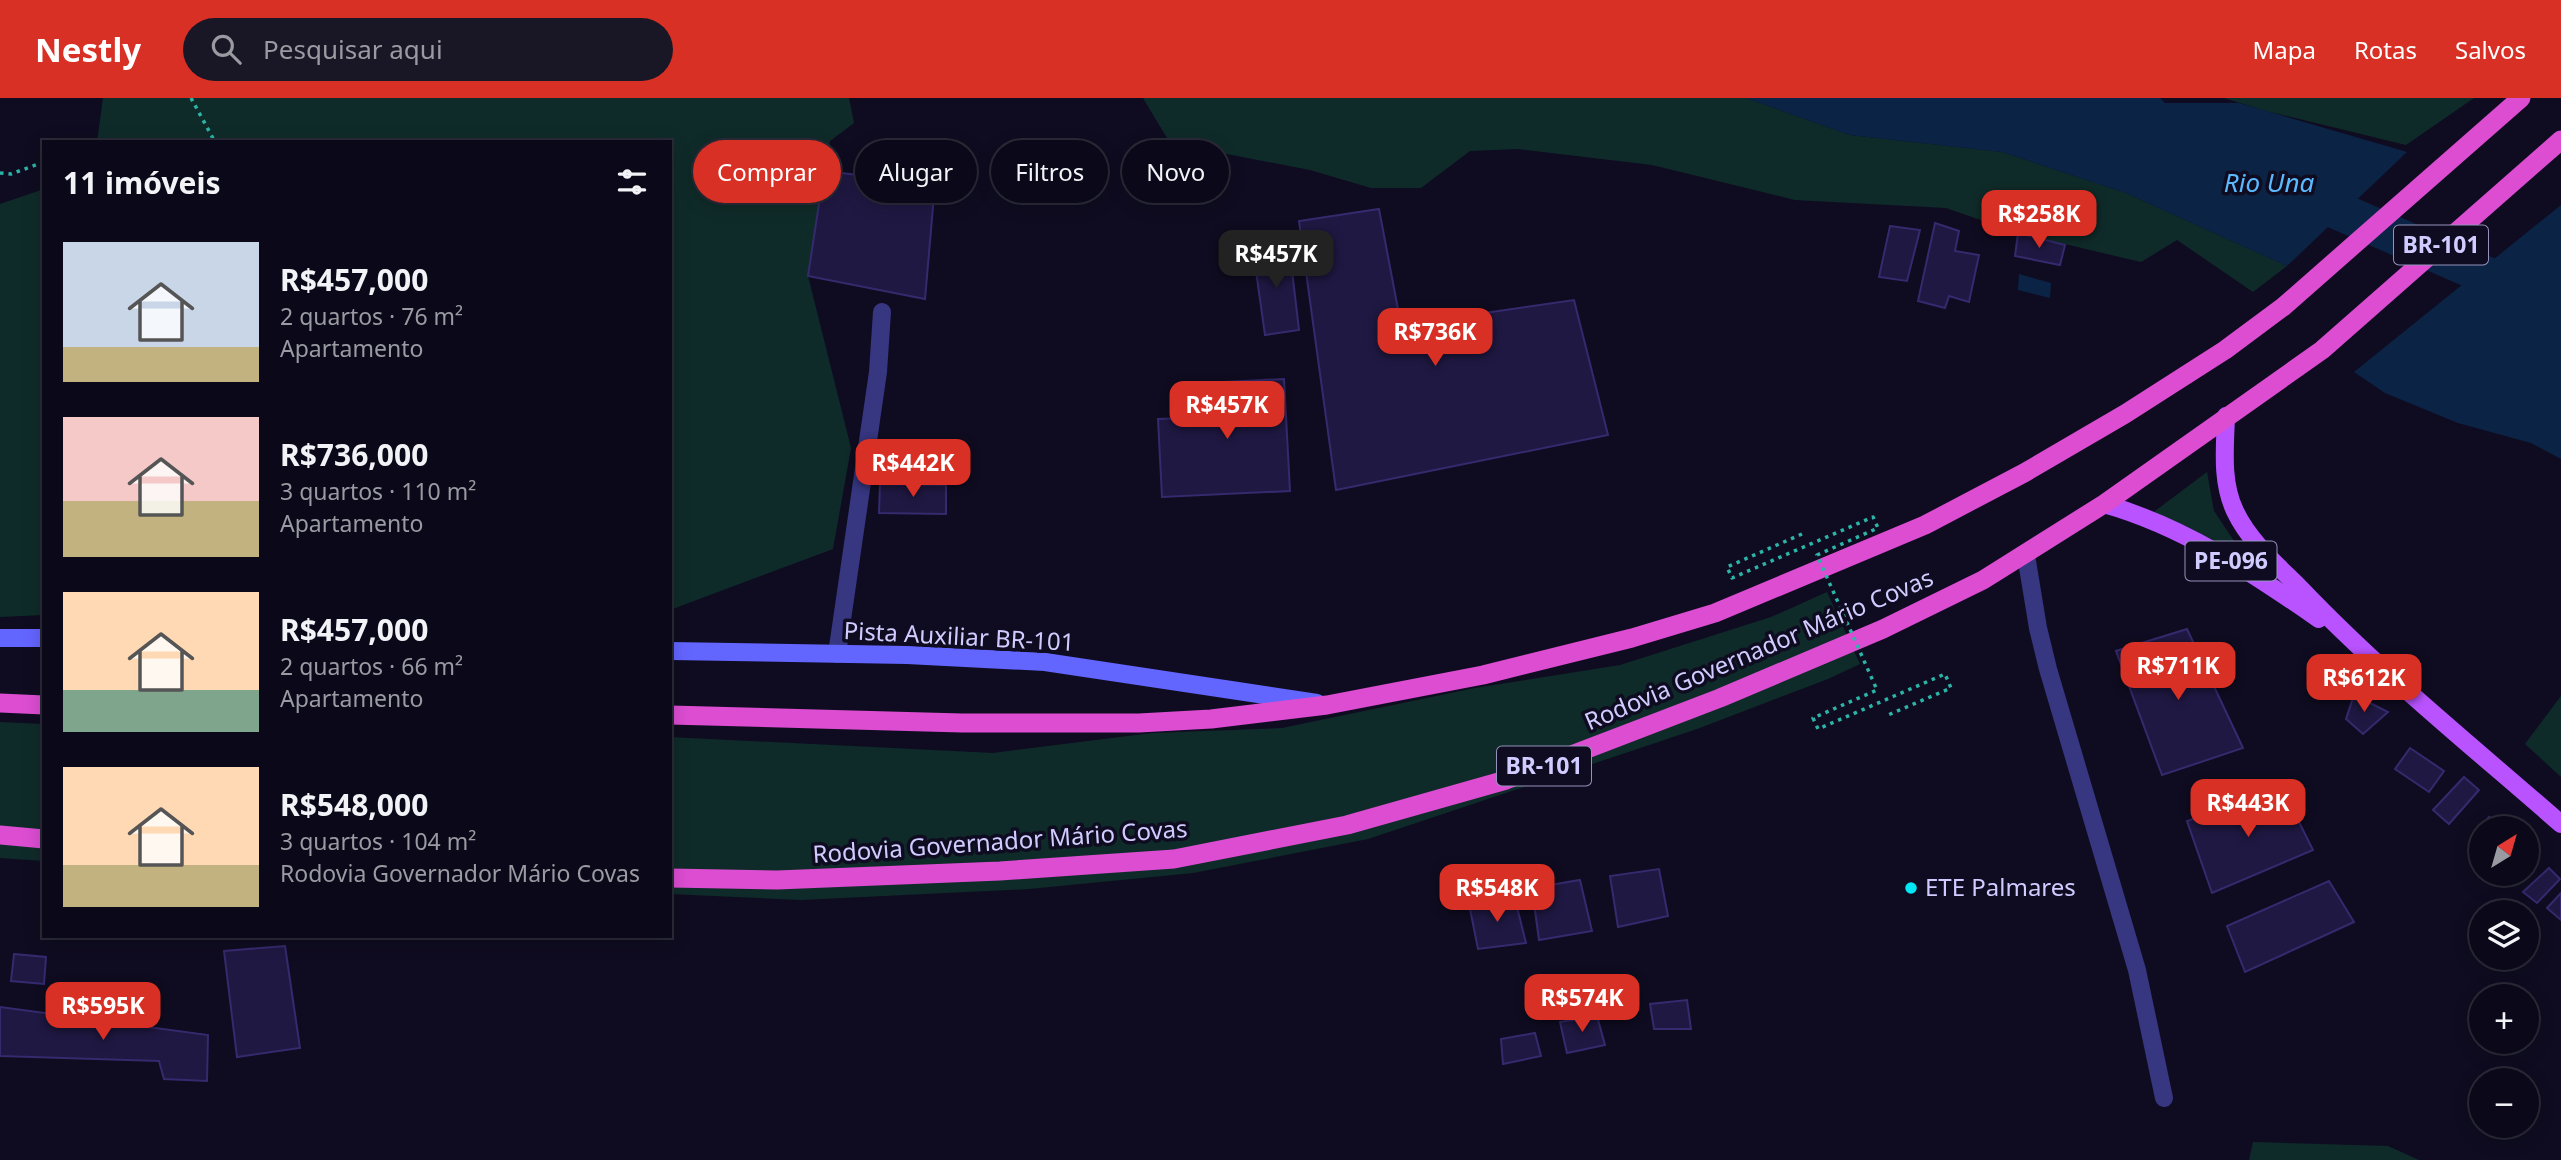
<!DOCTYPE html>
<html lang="pt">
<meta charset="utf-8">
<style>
:root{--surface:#0b0919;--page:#191726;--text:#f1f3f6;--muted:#9a9aa2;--line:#2b2a38;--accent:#d93025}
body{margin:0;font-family:"Noto Sans",sans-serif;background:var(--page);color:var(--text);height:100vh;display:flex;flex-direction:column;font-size:26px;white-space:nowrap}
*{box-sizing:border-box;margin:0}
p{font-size:23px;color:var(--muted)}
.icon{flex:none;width:38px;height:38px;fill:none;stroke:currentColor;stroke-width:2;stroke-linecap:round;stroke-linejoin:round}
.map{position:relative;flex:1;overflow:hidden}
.sheet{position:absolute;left:42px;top:42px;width:630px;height:798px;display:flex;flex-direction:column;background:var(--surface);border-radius:0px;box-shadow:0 4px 18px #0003,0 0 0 2px var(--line)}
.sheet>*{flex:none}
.hud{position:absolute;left:693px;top:42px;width:665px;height:63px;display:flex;gap:14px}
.needle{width:46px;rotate:37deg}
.controls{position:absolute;left:2469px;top:718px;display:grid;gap:14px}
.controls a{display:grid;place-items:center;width:70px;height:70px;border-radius:50%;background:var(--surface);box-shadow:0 4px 18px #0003,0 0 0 2px var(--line);font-size:35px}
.price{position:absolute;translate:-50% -60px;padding:0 16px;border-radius:14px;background:var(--accent);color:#fff;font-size:23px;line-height:46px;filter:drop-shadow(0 2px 4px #0008)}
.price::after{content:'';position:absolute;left:50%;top:42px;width:21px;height:16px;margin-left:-10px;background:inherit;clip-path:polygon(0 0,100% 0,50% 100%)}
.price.active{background:#222;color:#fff}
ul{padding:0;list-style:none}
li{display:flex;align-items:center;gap:21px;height:175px;padding:0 21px}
li span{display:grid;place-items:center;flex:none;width:196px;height:140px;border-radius:0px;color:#555}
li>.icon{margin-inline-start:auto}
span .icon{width:84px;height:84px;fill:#fffc;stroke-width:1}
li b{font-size:30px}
h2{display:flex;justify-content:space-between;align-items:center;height:84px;padding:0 21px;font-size:30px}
.chip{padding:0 24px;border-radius:32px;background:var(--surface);box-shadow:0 4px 18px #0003,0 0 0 2px var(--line);font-size:24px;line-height:63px}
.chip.active{background:var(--accent);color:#fff}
header{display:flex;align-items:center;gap:42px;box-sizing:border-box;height:98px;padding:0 35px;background:var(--accent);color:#fff}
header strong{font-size:33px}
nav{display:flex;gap:38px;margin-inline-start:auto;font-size:24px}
.search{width:490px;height:63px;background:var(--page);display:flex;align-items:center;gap:18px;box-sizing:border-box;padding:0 24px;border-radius:38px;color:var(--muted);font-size:26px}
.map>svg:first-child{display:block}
</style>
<header>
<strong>Nestly</strong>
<div class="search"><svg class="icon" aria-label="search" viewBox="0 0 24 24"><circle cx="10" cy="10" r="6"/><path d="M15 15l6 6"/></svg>Pesquisar aqui</div>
<nav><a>Mapa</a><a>Rotas</a><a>Salvos</a></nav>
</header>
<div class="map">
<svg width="2561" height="1062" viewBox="0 0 2561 1062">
<rect width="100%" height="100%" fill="#0f0c21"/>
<g fill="#0f2b29">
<path d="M103 0H849L854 25 830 43 808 178 851 350 833 451 670 512V44H97Z"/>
<path d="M1143 0H1746L1850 37 2002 54 2126 95 2287 168 2253 194 2177 142 2141 164 2018 135 1946 110 1795 102 1652 67 1518 51 1470 53 1421 90H1371L1310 72 1170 45Z"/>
<path d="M2224 0H2474L2406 47 2266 13Z"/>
<path d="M44 91V517L0 519V106Z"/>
<path d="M2207 374 2214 413 2234 443 2283 495 2212 442 2151 416Z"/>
<path d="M1827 494 1860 566 1828 581 1697 631 1368 741 1193 775 1029 791 801 802 670 796V639L993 655 1152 635 1282 630 1475 590 1620 567 1771 519Z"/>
<path d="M2561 598V679L2525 646Z"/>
<path d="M0 624 44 626V763L0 760Z"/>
<path d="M2253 1044 2388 1048 2419 1062H2249Z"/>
</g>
<g fill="#0b2446">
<path d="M1746 0H2160L2165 5H2239L2407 54 2287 168 2126 95 2002 54 1850 37Z"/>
<path d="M2561 107V361L2531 345 2458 325 2385 295 2354 274Z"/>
<path d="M2019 176 2051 185 2050 200 2018 192Z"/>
</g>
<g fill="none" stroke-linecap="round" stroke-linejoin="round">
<path stroke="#0b2446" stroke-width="38" d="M2295 94 2561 210"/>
</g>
<g fill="#1f1842" stroke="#352a6e" stroke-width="2">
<path d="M824 73 935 86 925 201 808 178Z"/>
<path d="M1379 111 1401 227 1574 202 1608 337 1336 392 1299 123Z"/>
<path d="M1935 125 1959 133 1955 153 1979 157 1969 204 1949 198 1945 210 1918 203Z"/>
<path d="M1890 128 1920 132 1907 183 1879 179Z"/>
<path d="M2018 135 2065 147 2060 167 2015 158Z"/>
<path d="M1289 147 1299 232 1265 237 1253 152Z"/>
<path d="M1284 281 1290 393 1162 399 1158 321 1187 320 1185 286Z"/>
<path d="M880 386 946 387V416L879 415Z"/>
<path d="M2187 531 2243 650 2162 677 2116 553Z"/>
<path d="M2354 597 2388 614 2363 636 2346 621Z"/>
<path d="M2410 650 2444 673 2429 694 2395 671Z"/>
<path d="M2464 679 2479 692 2449 726 2433 712Z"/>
<path d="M2282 690 2313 752 2212 795 2187 723Z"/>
<path d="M2489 719 2503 730H2482V741L2475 737Z"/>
<path d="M2549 770 2560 781 2537 805 2523 794Z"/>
<path d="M1659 771 1668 818 1618 829 1610 778Z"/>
<path d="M1580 782 1592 833 1539 842 1532 790Z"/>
<path d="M2329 783 2354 824 2245 874 2227 828Z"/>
<path d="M2561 795V822L2547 810Z"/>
<path d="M1515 801 1526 845 1478 851 1469 806Z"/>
<path d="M285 848 300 950 237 959 224 853Z"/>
<path d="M14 856 46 859 44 886 11 883Z"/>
<path d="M1687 902 1691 931H1654L1650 906Z"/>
<path d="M0 909 208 937 207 983 164 981 159 963 0 958Z"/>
<path d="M1597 918 1605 947 1567 955 1560 924Z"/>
<path d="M1535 935 1541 958 1503 966 1501 941Z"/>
</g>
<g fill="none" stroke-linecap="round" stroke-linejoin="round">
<g stroke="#2bb4a7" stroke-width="3.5" stroke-dasharray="3.5 5" stroke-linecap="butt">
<path d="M191 0 215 44"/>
<path d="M0 75 11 76 44 64"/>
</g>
<g stroke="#363681" stroke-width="18">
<path d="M2026 457 2038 530 2048 571 2137 872 2164 1000"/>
<path d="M837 556 878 274 882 214"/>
</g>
<g stroke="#6365ff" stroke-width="18">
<path d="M0 540H44"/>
<path d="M670 553 907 557 1045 564 1317 605"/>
</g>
<g stroke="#b853ff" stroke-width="18">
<path d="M2226 318C2225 350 2221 384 2235 413 2249 443 2277 467 2300 490 2381 575 2473 649 2561 726"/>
<path d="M2104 406C2183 428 2251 474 2319 521"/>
</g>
<g stroke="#dc4dd2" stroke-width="19">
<path d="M0 605 44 607"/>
<path d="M670 617 962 625H1139L1211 621 1327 607 1483 577 1632 540 1715 515 1925 427 2024 375 2125 316 2225 252 2283 209 2521 0"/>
<path d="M0 737 44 741"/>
<path d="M670 780 777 782 1000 773 1174 761 1347 727 1506 682 1720 600 1883 531 1983 482 2104 406 2322 252 2561 42"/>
</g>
<path stroke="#2bb4a7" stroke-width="3.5" stroke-dasharray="3.5 5" stroke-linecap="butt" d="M1802 436 1727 469 1732 480 1873 419 1878 430 1817 457 1877 592 1813 620 1818 631 1945 576 1951 590 1888 617"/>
</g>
<circle fill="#00e7f7" stroke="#0f0c21" stroke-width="2.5" cx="1911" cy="790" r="7"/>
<g text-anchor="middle" stroke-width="7" stroke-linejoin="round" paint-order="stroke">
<g fill="#0f0c21" stroke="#9692bc" stroke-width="2">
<rect x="2394" y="127.5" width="94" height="39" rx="5"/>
<rect x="2185.5" y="443.5" width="91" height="39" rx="5"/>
<rect x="1497" y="648.5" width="94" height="39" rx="5"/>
</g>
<g font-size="23" font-weight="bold" fill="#d0ccff">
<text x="2441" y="155">BR-101</text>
<text x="2231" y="471">PE-096</text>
<text x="1544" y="676">BR-101</text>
</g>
<g font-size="24" fill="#d0ccff" stroke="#0f0c21">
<text transform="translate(959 539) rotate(3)" y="8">Pista Auxiliar BR-101</text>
<text transform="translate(1759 552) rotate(-23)" y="8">Rodovia Governador Mário Covas</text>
<text transform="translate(1000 744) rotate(-4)" y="8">Rodovia Governador Mário Covas</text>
</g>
<g font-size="24" fill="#d0ccff" stroke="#0f0c21" text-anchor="start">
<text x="1925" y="798">ETE Palmares</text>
</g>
<g font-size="26" font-style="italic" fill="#5ab9ff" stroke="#0f0c21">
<text x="2269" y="94">Rio Una</text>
</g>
</g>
</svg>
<div class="controls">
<a><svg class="needle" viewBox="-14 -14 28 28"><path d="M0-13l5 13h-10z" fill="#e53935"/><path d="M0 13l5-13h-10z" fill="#9a9aa2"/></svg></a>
<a><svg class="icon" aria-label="layers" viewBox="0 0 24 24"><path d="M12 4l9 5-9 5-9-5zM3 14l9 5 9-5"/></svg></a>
<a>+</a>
<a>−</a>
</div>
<b class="price" style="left:2039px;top:152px">R$258K</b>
<b class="price active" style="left:1276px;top:192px">R$457K</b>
<b class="price" style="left:1435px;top:270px">R$736K</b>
<b class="price" style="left:1227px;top:343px">R$457K</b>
<b class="price" style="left:913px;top:401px">R$442K</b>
<b class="price" style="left:2178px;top:604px">R$711K</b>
<b class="price" style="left:2364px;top:616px">R$612K</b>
<b class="price" style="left:2248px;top:741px">R$443K</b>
<b class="price" style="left:1497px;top:826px">R$548K</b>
<b class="price" style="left:1582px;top:936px">R$574K</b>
<b class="price" style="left:103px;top:944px">R$595K</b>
<div class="hud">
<a class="chip active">Comprar</a>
<a class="chip">Alugar</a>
<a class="chip">Filtros</a>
<a class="chip">Novo</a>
</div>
<section class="sheet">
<h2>11 imóveis<svg class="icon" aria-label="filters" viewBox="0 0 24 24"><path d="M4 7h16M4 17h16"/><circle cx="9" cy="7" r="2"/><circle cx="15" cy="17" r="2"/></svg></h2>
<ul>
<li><span style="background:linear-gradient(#c9d6e8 75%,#c2b280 0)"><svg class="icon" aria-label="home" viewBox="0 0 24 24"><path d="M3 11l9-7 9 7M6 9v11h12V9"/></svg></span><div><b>R$457,000</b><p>2 quartos · 76 m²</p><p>Apartamento</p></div></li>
<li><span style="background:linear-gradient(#f6c9c9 60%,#c2b280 0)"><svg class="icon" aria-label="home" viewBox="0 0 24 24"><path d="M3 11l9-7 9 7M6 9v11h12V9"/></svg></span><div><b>R$736,000</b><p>3 quartos · 110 m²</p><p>Apartamento</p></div></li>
<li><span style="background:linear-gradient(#ffd9b3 70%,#7fa58c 0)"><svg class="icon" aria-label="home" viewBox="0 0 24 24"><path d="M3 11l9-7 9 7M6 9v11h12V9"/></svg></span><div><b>R$457,000</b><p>2 quartos · 66 m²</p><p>Apartamento</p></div></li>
<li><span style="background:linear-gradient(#ffd9b3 70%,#c2b280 0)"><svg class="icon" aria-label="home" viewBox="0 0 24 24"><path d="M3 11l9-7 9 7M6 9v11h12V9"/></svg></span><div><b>R$548,000</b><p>3 quartos · 104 m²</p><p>Rodovia Governador Mário Covas</p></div></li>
</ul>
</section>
</div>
